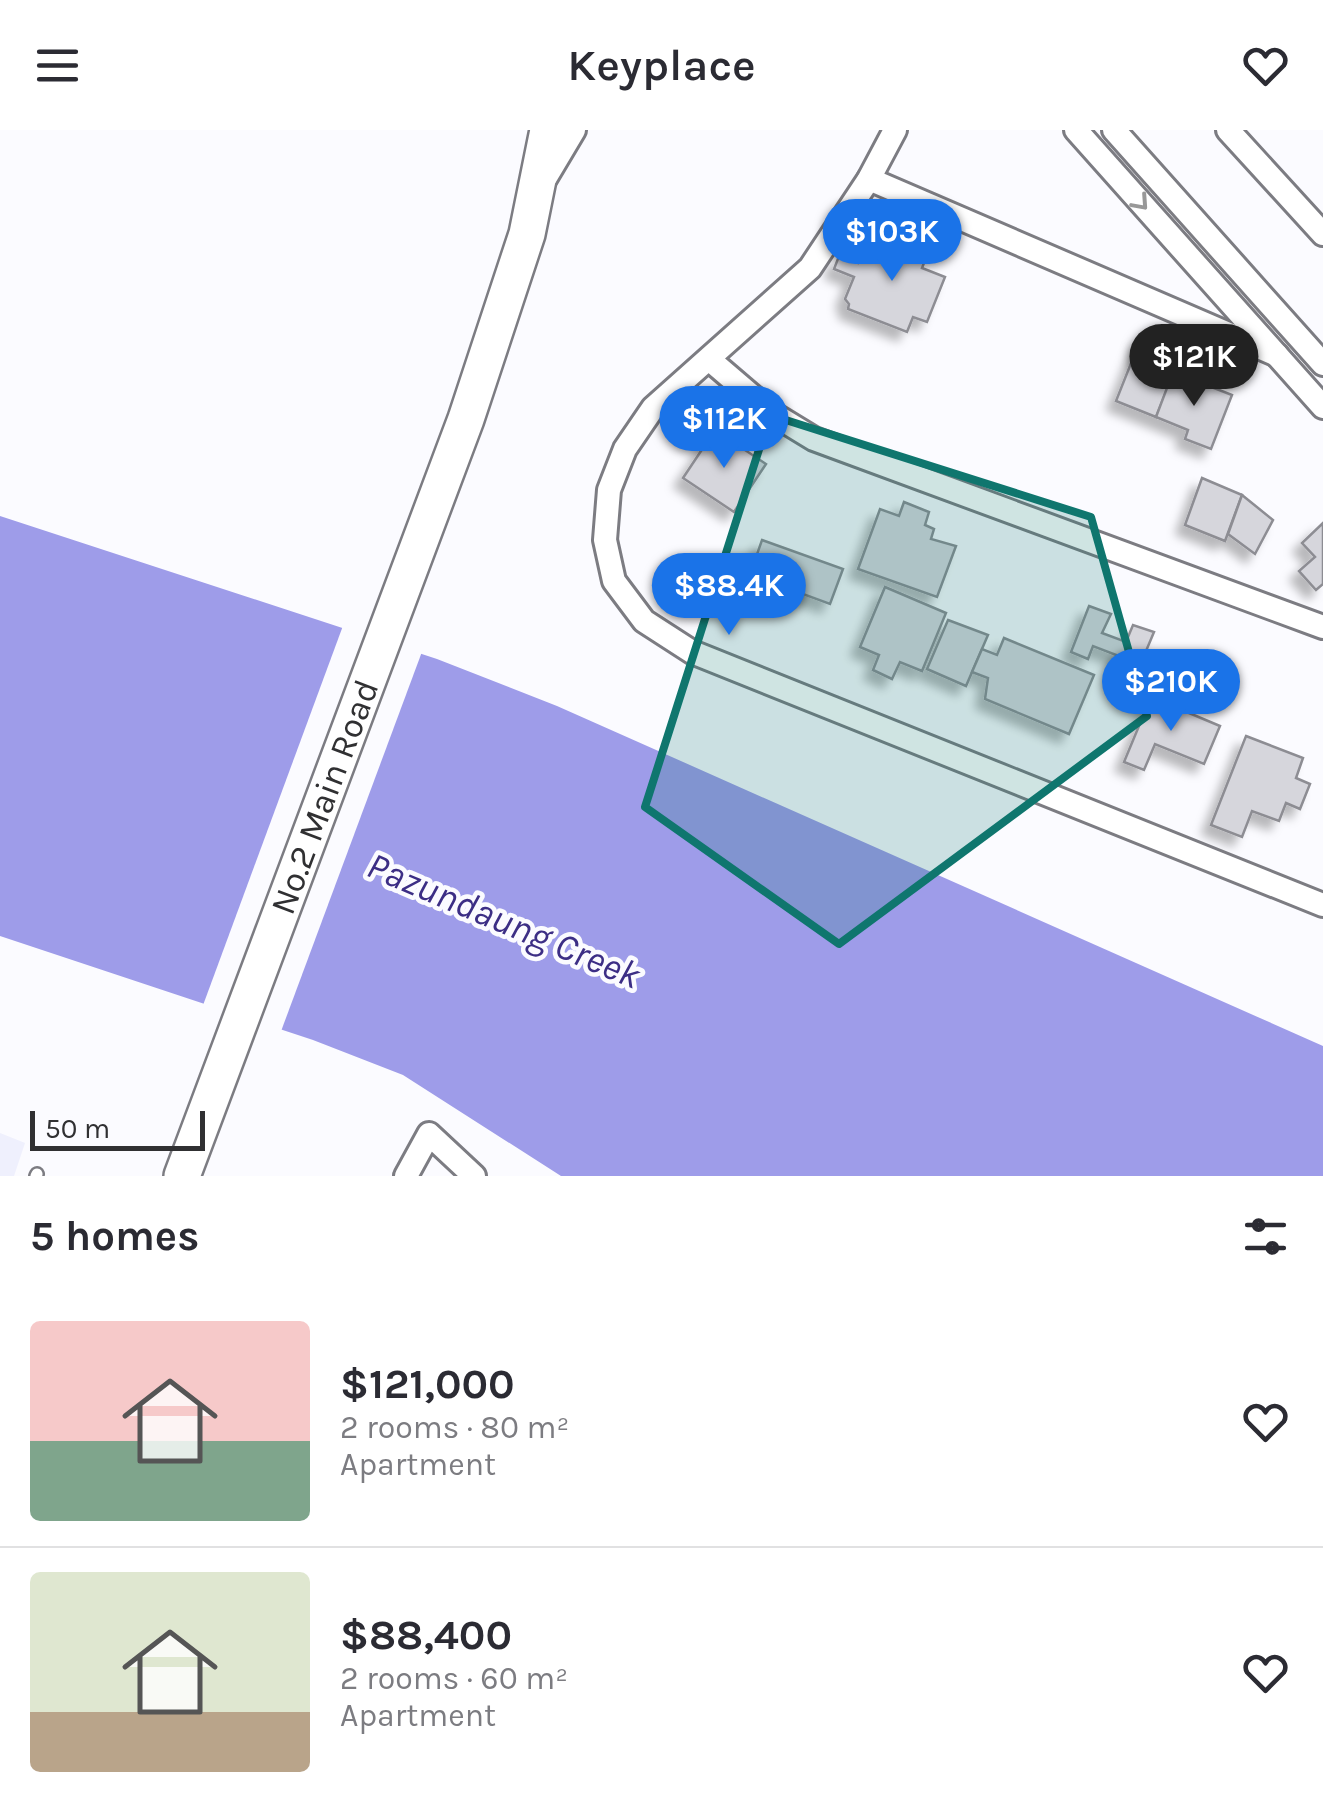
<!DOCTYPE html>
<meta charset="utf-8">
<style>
:root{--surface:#fff;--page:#f7f7f7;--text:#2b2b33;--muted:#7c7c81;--line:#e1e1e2;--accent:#1a73e8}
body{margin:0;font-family:Karla,sans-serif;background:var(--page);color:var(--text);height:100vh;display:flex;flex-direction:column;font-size:38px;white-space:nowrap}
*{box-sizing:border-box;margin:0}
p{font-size:32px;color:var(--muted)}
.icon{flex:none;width:55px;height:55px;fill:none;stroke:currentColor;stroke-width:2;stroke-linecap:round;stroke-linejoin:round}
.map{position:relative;height:1046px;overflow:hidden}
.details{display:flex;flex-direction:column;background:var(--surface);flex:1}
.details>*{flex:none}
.scale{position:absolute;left:30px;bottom:25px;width:175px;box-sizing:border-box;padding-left:10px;border:5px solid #303032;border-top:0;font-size:28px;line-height:35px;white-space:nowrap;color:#303032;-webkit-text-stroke:8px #fbfbff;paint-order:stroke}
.price{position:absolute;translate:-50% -85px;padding:0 22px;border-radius:35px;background:var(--accent);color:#fff;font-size:32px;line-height:65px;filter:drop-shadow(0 2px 5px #0008)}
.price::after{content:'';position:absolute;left:50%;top:60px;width:30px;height:22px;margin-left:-15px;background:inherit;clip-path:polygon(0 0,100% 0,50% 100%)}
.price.on{background:#222;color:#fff}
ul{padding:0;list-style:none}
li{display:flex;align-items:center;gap:30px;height:250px;padding:0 30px}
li+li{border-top:2px solid var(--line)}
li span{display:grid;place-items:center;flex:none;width:280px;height:200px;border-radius:10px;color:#555}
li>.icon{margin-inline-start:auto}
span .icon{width:120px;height:120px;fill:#fffc;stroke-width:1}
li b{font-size:42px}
h2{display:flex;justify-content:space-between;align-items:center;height:120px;padding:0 30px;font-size:42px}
header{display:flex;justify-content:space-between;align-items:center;height:130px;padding:0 30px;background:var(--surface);font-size:45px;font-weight:600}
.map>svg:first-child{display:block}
</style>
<header><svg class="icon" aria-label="menu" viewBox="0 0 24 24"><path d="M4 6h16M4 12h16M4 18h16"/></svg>Keyplace<svg class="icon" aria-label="heart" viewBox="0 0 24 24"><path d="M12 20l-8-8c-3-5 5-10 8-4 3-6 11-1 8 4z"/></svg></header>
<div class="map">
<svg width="1323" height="1046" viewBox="0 0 1323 1046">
<defs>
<filter id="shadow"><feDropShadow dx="-9" dy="9" stdDeviation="5" flood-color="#0004"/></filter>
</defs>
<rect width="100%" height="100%" fill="#fbfbff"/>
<path fill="#eff0fd" d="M0 1003 25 1013 14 1046H0Z"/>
<path fill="#9e9ce9" d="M0 386 437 529 557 576 1323 916V1046H561L403 945 313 910 0 806Z"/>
<path fill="#fbfbff" d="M344 493 423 519 280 904 202 878Z"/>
<g fill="#d6d6dc" stroke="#8d8d93" stroke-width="2.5" filter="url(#shadow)">
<path d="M908 106 931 115 922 138 945 147 927 192 913 187 907 202 848 179 849 174 845 169 854 147 834 139 839 126 858 133 865 114 882 121 886 112 903 118Z"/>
<path d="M1141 208 1181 224 1156 287 1116 271Z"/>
<path d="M1173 242 1232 265 1211 319 1185 309 1188 300 1156 287Z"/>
<path d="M715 300 766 334 734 382 683 348Z"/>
<path d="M1202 348 1242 365 1225 411 1185 395Z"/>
<path d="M1242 365 1273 390 1255 424 1228 404Z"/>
<path d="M904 372 929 382 925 395 934 399 931 409 956 416 937 467 858 439 880 379 899 386Z"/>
<path d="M1323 393V454L1316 460 1299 441 1315 427 1302 413Z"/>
<path d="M762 410 843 439 830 474 776 454 771 468 755 462 761 447 750 444Z"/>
<path d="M885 457 946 483 922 541 900 532 892 549 873 540 879 525 860 517Z"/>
<path d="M1089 476 1111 484 1102 503 1126 512 1133 495 1154 502 1133 552 1116 547 1124 528 1093 516 1088 529 1071 522Z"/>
<path d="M948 490 988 505 966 556 927 539Z"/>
<path d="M1004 508 1094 545 1069 604 985 569 988 548 972 542 982 519 997 525Z"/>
<path d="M1151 567 1220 596 1204 634 1155 614 1144 640 1124 632Z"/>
<path d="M1246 606 1303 628 1296 648 1310 654 1300 679 1286 673 1279 691 1252 681 1242 707 1211 695Z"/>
</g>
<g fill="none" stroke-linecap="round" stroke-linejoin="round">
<defs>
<path id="lane" d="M36 1046 37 1044"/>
<g id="street">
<path d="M895 0 869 49 810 138 653 278 625 319 609 360 605 410 614 451 644 491 692 522 1323 775"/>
<path d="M1076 0 1323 277"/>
<path d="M1114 0 1323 234"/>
<path d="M1228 0 1323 104"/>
<path d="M546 47 574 0"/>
<path d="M869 49 1277 225"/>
<path d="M710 230 773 284 814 309 1323 497"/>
<path d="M406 1046 429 1004 474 1046"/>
</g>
<g id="primary">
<path id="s1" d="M182 1046 466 289 527 104 548 0"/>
</g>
</defs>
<use href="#lane" stroke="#7c7c82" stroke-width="16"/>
<use href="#street" stroke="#7c7c82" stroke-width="28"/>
<use href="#primary" stroke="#7c7c82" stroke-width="40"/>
<use href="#lane" stroke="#fff" stroke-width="11"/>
<use href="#street" stroke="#fff" stroke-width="22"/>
<use href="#primary" stroke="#fff" stroke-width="35"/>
</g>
<defs><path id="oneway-chevron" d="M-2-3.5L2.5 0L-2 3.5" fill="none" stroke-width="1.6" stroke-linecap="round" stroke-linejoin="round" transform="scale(2.5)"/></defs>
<use stroke="#989898" href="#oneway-chevron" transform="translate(1141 73) rotate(48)"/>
<path fill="#0f766e" fill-opacity="0.2" stroke="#0f766e" stroke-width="8" stroke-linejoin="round" d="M770 285 1091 387 1147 586 839 814 645 677Z"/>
<g text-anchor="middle" stroke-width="9" stroke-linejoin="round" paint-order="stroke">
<g font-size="35" fill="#303032" stroke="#fbfbff">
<text dy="12" stroke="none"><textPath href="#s1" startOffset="405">No.2 Main Road</textPath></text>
</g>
<g font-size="38" font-style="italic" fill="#3c2e85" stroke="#fbfbff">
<text transform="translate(504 790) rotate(23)" y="13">Pazundaung Creek</text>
</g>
</g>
</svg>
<div class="scale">50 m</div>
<b class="price" style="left:892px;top:154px">$103K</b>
<b class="price on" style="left:1194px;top:279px">$121K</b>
<b class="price" style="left:724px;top:341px">$112K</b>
<b class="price" style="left:729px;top:508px">$88.4K</b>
<b class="price" style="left:1171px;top:604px">$210K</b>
</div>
<section class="details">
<h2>5 homes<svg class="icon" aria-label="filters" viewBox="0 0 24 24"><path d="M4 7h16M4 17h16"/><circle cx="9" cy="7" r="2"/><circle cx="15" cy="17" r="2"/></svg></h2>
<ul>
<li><span style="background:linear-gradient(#f6c9c9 60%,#7fa58c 0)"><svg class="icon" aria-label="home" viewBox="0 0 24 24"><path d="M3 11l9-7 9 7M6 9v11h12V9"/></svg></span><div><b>$121,000</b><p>2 rooms · 80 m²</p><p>Apartment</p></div><svg class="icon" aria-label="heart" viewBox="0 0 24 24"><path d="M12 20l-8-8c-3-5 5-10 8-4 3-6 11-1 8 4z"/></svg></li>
<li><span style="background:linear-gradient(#dfe7d0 70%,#b9a48a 0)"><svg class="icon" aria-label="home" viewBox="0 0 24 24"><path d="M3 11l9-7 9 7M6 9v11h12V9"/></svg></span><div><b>$88,400</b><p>2 rooms · 60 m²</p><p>Apartment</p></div><svg class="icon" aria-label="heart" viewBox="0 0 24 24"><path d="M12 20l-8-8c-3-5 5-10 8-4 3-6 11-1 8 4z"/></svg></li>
</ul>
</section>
